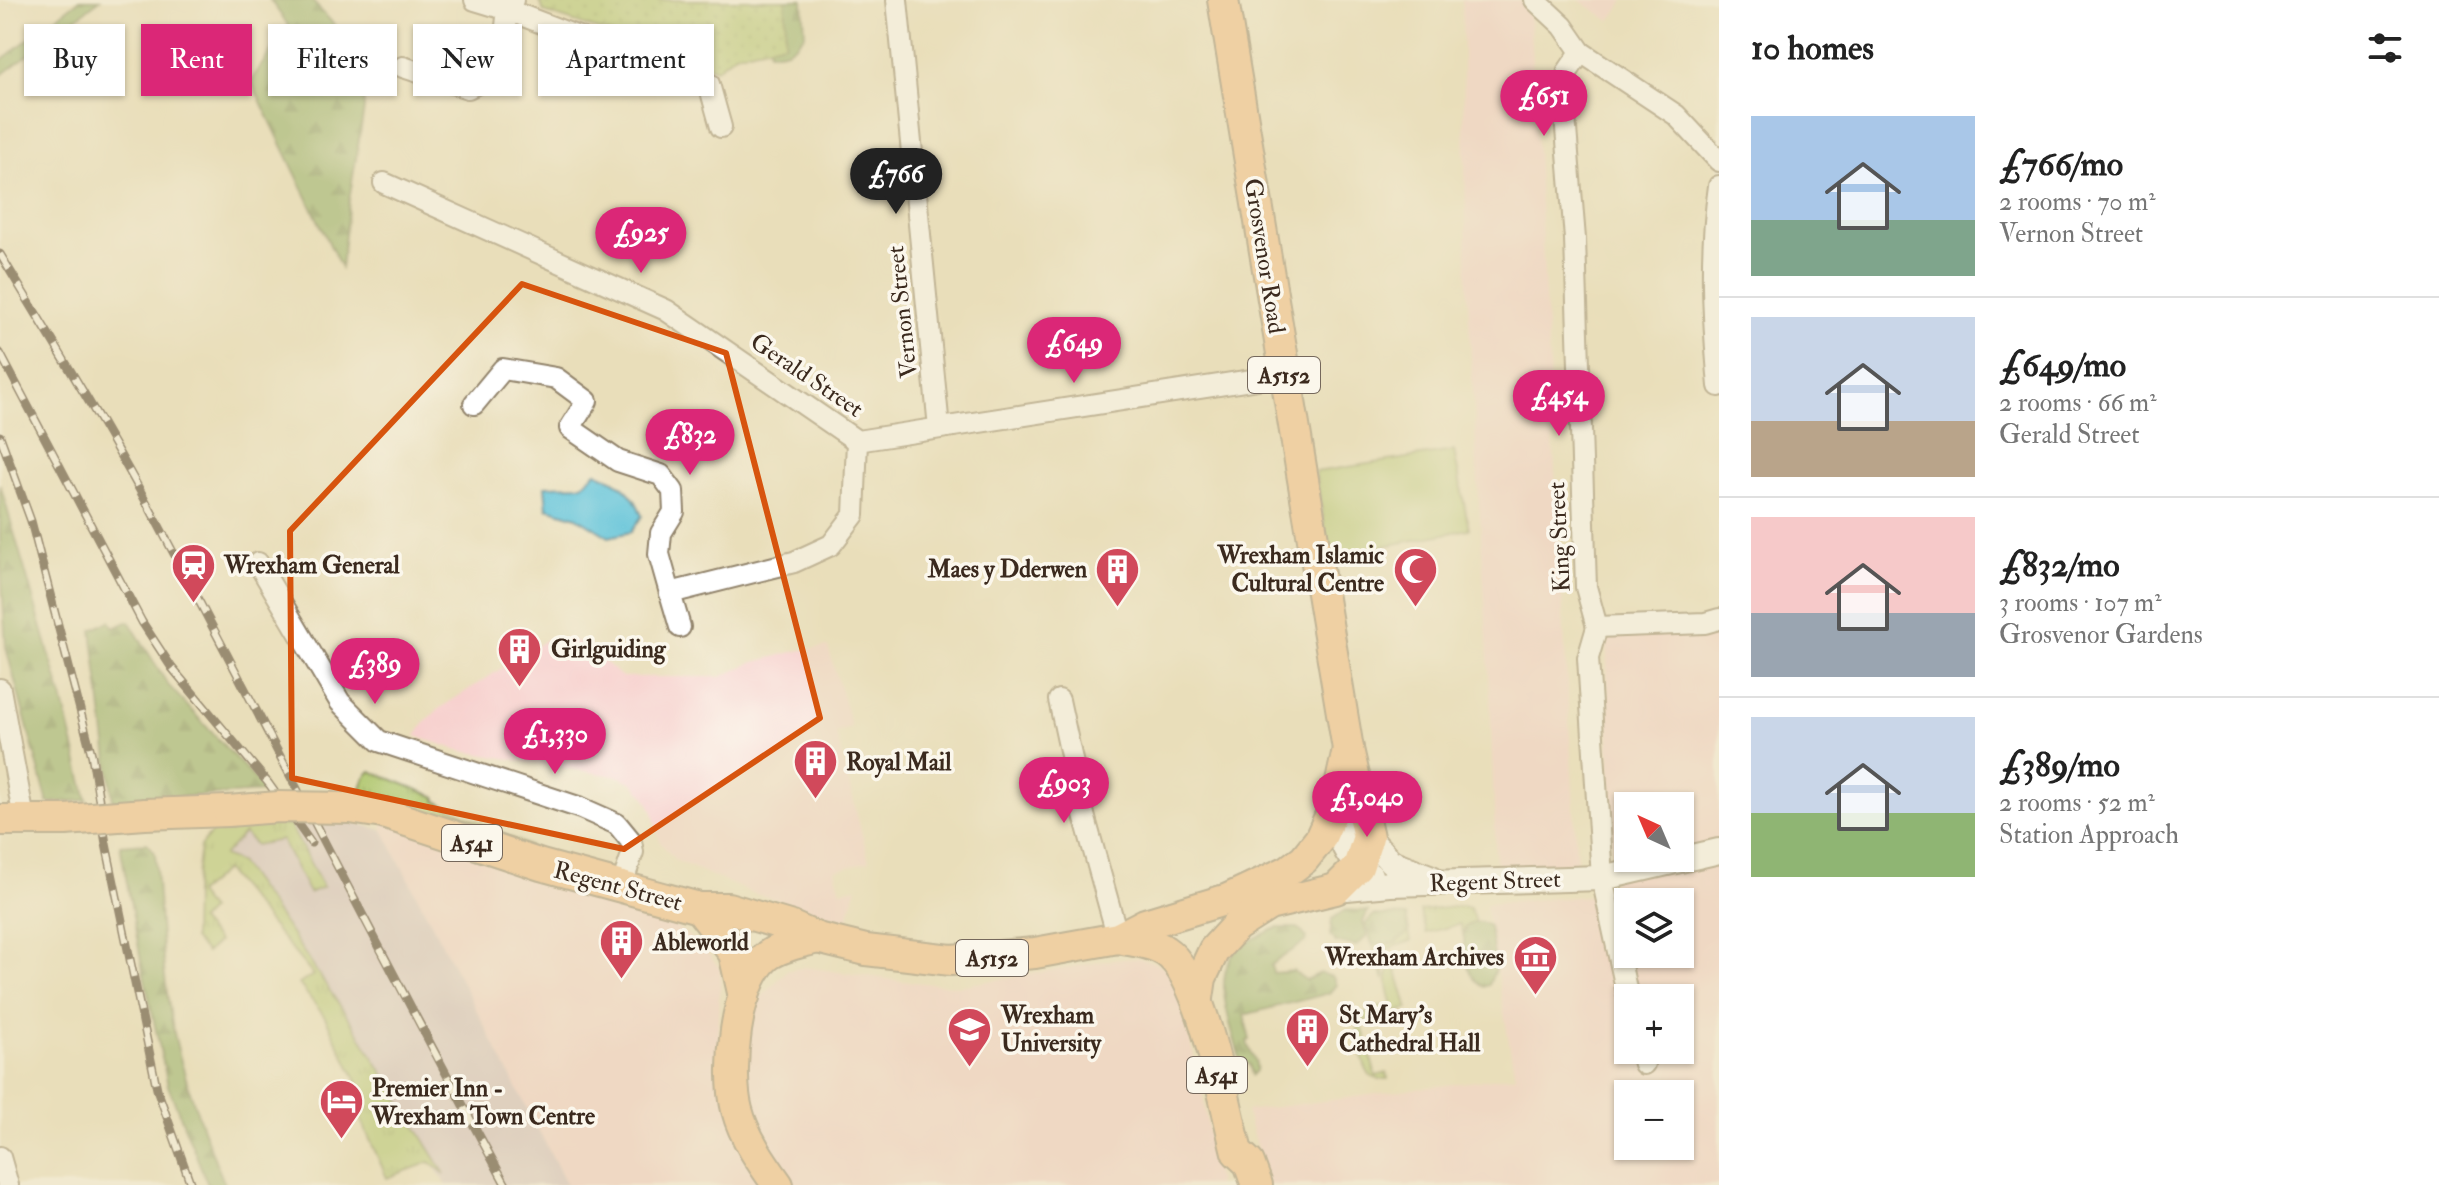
<!DOCTYPE html>
<meta charset="utf-8">
<style>
:root{--surface:#fff;--page:#f2f2f2;--text:#222;--muted:#767676;--line:#e0e0e0;--accent:#db2777}
body{margin:0;font-family:"IM FELL Double Pica",serif;background:var(--page);color:var(--text);height:100vh;display:flex;flex-direction:column;font-size:30px;white-space:nowrap}
*{box-sizing:border-box;margin:0}
p{font-size:26px;color:var(--muted)}
.icon{flex:none;width:44px;height:44px;fill:none;stroke:currentColor;stroke-width:2;stroke-linecap:round;stroke-linejoin:round}
.map{position:relative;flex:1;overflow:hidden}
.sheet{display:flex;flex-direction:column;background:var(--surface);width:720px}
.sheet>*{flex:none}
.top-card{position:absolute;left:24px;top:24px;width:760px;height:72px;display:flex;gap:16px}
.needle{width:52px;rotate:316deg}
.controls{position:absolute;left:1614px;top:792px;display:grid;gap:16px}
.controls a{display:grid;place-items:center;width:80px;height:80px;border-radius:0px;background:var(--surface);box-shadow:0 2px 6px #0004;font-size:40px}
.price{position:absolute;translate:-50% -68px;padding:0 18px;border-radius:28px;background:var(--accent);color:#fff;font-size:26px;line-height:52px;filter:drop-shadow(0 2px 4px #0008)}
.price::after{content:'';position:absolute;left:50%;top:48px;width:24px;height:18px;margin-left:-12px;background:inherit;clip-path:polygon(0 0,100% 0,50% 100%)}
.price.on{background:#222;color:#fff}
ul{padding:0;list-style:none}
li{display:flex;align-items:center;gap:24px;height:200px;padding:0 32px}
li+li{border-top:2px solid var(--line)}
li span{display:grid;place-items:center;flex:none;width:224px;height:160px;border-radius:0px;color:#555}
li>.icon{margin-inline-start:auto}
span .icon{width:96px;height:96px;fill:#fffc;stroke-width:1}
li b{font-size:34px}
h2{display:flex;justify-content:space-between;align-items:center;height:96px;padding:0 32px;font-size:34px}
.chip{padding:0 28px;border-radius:0px;background:var(--surface);box-shadow:0 2px 6px #0004;font-size:28px;line-height:72px}
.chip.on{background:var(--accent);color:#fff}
main{display:flex;flex:1;min-height:0}
.map>svg:first-child{display:block}
</style>
<main>
<div class="map">
<svg width="1719" height="1185" viewBox="0 0 1719 1185">
<defs>
<pattern id="grass-tufts" width="24" height="20" patternUnits="userSpaceOnUse" patternTransform="scale(2)"><rect width="24" height="20" fill="#adc56a"/><path d="M3 7l-1-3M5 7V3M7 7l1-3M15 17l-1-3M17 17v-4M19 17l1-3" fill="none" stroke="#96a95b"/></pattern>
<pattern id="forest-firs" width="22" height="20" patternUnits="userSpaceOnUse" patternTransform="scale(2)"><rect width="22" height="20" fill="#8aaa5e"/><path d="M5 1l3.5 6h-7zM16 11l3.5 6h-7z" fill="#728b4d"/></pattern>
<pattern id="park-dots" width="8" height="8" patternUnits="userSpaceOnUse" patternTransform="scale(2)"><rect width="8" height="8" fill="#adc56a"/><path d="M2 2h.1M6 6h.1" fill="none" stroke="#96a95b" stroke-width="1.8" stroke-linecap="round"/></pattern>
</defs>
<rect width="100%" height="100%" fill="#fbf7ec"/>
<filter id="ink" filterUnits="userSpaceOnUse"><feTurbulence type="fractalNoise" baseFrequency=".0125" numOctaves="2"/><feDisplacementMap in="SourceGraphic" scale="16" xChannelSelector="R" yChannelSelector="G"/><feConvolveMatrix kernelMatrix="1 2 1 2 8 2 1 2 1" color-interpolation-filters="sRGB"/></filter>
<filter id="wash" filterUnits="userSpaceOnUse"><feTurbulence type="fractalNoise" baseFrequency=".006" numOctaves="4" result="noise"/><feDisplacementMap in="SourceGraphic" scale="32" xChannelSelector="R" yChannelSelector="G"/><feGaussianBlur stdDeviation="1.8" result="paint"/><feColorMatrix in="noise" values="0 0 0 0 0 0 0 0 0 0 0 0 0 0 0 0 0 1.4 0 .05"/><feComposite in="paint" operator="in"/></filter>
<g filter="url(#wash)">
<rect width="100%" height="100%" fill="#e9deba"/>
<g fill="#f7d0ce" fill-rule="evenodd">
<path d="M1462 0H1520L1529 7 1577 863 1496 869 1490 694 1467 285Z"/>
<path d="M1579 0H1625L1610 21Z"/>
<path d="M1719 632V1185H1268L1246 1111 1515 1076 1485 904 1613 894 1606 633ZM1628 806H1680V858H1628ZM1628 902H1680V954H1628ZM1628 998H1680V1050H1628ZM1628 1094H1680V1146H1628Z"/>
<path d="M547 639H566L582 643 622 677H721L751 663 797 651 828 646 851 727 836 733 869 861 835 870 841 890 857 887 847 921 750 892 675 860 660 842 652 809 644 795 633 783 620 777 462 751 416 736 426 721 440 708Z"/>
<path d="M383 813 621 887 703 947 721 970 718 1018 723 1089 741 1092 748 1039 757 1001 787 971 805 967 901 981 959 986 1113 960 1138 958 1160 964 1173 975 1184 1015 1201 1086 1218 1185H567L383 830Z"/>
</g>
<path fill="#d2bec4" d="M352 822 383 830 567 1185H446L313 976 225 870 223 856 244 832 290 825Z"/>
<g fill="url(#grass-tufts)" stroke="#747844" stroke-width="2">
<path d="M371 771 436 797V801L556 859 358 796 365 777Z"/>
<path d="M235 823 290 825 323 887 309 893 281 840 255 845 244 833 223 856 239 862 285 925 358 1032 445 1174 430 1162 387 1178 347 1088 358 1083 325 1017 299 984 313 975 225 870 197 894 210 910 199 921 218 942 206 953 193 939 194 890 200 846 217 826Z"/>
<path d="M1462 906 1470 908 1475 922 1465 927 1463 935 1460 924 1426 933 1420 911Z"/>
<path d="M1373 915 1406 916 1411 941 1384 950V980L1366 924Z"/>
<path d="M1393 958 1408 1009 1395 1013C1389 993 1383 977 1393 958Z"/>
<path d="M1384 1006 1386 1015 1361 1022 1376 1076 1387 1073 1388 1079C1382 1079 1374 1080 1370 1075 1363 1068 1354 1025 1360 1018 1366 1012 1377 1008 1384 1006Z"/>
</g>
<g fill="url(#forest-firs)" stroke="#626a3e" stroke-width="2">
<path d="M79 0H100L0 76V61Z"/>
<path d="M270 0H311L362 54 364 109 349 201 341 268 251 81 288 25Z"/>
<path d="M764 0H803L805 34C794 48 787 53 769 52Z"/>
<path d="M0 484 63 701 87 800 48 803 6 648 0 549Z"/>
<path d="M110 621 114 628 129 621 168 685 267 792 113 801 92 630Z"/>
<path d="M147 843 155 853C160 918 162 987 178 1050 190 1097 207 1141 225 1185H208L168 1086 142 966 120 845Z"/>
<path d="M1345 910 1368 911 1363 922 1367 936 1357 946 1335 942 1330 935 1332 919Z"/>
<path d="M1373 915 1406 916 1409 932 1395 943 1372 944 1366 924Z"/>
<path d="M1473 922H1481L1489 926 1496 967 1489 985 1484 987C1466 978 1462 946 1465 927Z"/>
<path d="M1277 928H1298L1306 937 1305 942 1271 965 1273 973 1293 971 1306 980 1320 973 1333 977 1336 985 1329 993 1244 1015 1250 1040 1247 1041C1249 1054 1258 1058 1256 1071L1252 1075 1249 1064 1241 1063C1234 1033 1214 988 1230 959 1238 944 1263 934 1277 928Z"/>
</g>
<path fill="url(#park-dots)" stroke="#747844" stroke-width="2" d="M539 0H786L785 43 735 54 716 69 544 12Z"/>
<path fill="#adc56a" stroke="#747844" stroke-width="2" d="M1454 451 1469 529 1330 557 1315 472Z"/>
<path fill="#5ac1d8" stroke="#4a767b" stroke-width="2" d="M596 472C619 482 634 491 642 516L631 532 609 537 577 517 547 508 545 486 582 485Z"/>
</g>
<g filter="url(#ink)">
<g fill="none" stroke-linecap="round" stroke-linejoin="round">
<defs>
<g id="minor">
<path d="M475 0 508 10 513 0"/>
<path d="M897 0 939 428"/>
<path d="M1535 0 1563 26 1581 52 1676 115 1719 161"/>
<path d="M1581 52 1568 71 1563 92 1575 239 1586 587 1597 627 1588 658 1602 878 1628 998"/>
<path d="M403 67 468 88C509 69 502 50 508 10L672 73 709 84 721 127"/>
<path d="M384 183 666 310 857 441 1284 375"/>
<path d="M1719 186C1709 254 1713 318 1719 386"/>
<path d="M474 404 503 369 556 378 587 401 570 428 618 461 661 475 673 491 674 512 661 533 659 554 670 593 794 562 831 545 854 515 857 441"/>
<path d="M258 563 340 702 379 741 581 808 617 824 631 841 633 852 621 887"/>
<path d="M670 593 680 627"/>
<path d="M1597 627 1705 623 1719 619"/>
<path d="M0 689 22 808 29 822"/>
<path d="M1059 700 1084 815 1118 938"/>
<path d="M1640 1050 1644 1064"/>
<path d="M0 1157 8 1185"/>
</g>
<g id="tertiary">
<path d="M1337 801C1339 836 1340 854 1370 875"/>
<path d="M1368 837 1391 862 1432 878"/>
<path d="M1336 889 1390 884 1602 878 1719 851"/>
</g>
<g id="primary">
<path d="M350 808 383 813 541 865 699 908H728L792 927 817 938 866 950 951 960 1035 953 1118 938 1145 924 1228 899 1288 871 1304 859 1320 839 1337 801 1348 749"/>
<path d="M145 814 228 811"/>
<path d="M0 820H65"/>
<path d="M699 908 734 953 744 997"/>
<path d="M1118 938C1133 941 1152 942 1165 951 1203 975 1225 1106 1237 1152L1249 1163 1257 1185"/>
<path d="M1198 998 1201 978 1214 950 1236 926 1269 905 1336 889 1358 867 1368 837 1348 749 1223 0"/>
<path d="M778 1185C762 1163 744 1137 737 1110 727 1072 735 984 766 957 779 946 800 943 817 938"/>
</g>
</defs>
<use href="#minor" stroke="#92846c" stroke-width="24"/>
<use href="#tertiary" stroke="#92846c" stroke-width="28"/>
<use href="#primary" stroke="#92846c" stroke-width="34"/>
<use href="#minor" stroke="#fff" stroke-width="20"/>
<use href="#tertiary" stroke="#fff" stroke-width="24"/>
<use href="#primary" stroke="#f6be87" stroke-width="30"/>
<defs>
<g id="rail">
<path d="M0 254C53 342 108 430 156 520 274 741 386 965 506 1185"/>
<path d="M0 353 142 622 172 668 269 784 311 843"/>
<path d="M0 436 31 521 92 756 106 844 157 1089 191 1185"/>
</g>
</defs>
<use href="#rail" stroke="#3b2a1e" stroke-width="9"/>
<use href="#rail" stroke="#fbf7ec" stroke-width="6" stroke-dasharray="18" stroke-linecap="butt"/>
<defs>
<g id="primary-bridge">
<path d="M228 811 279 807 350 808"/>
<path d="M65 820 145 814"/>
</g>
</defs>
<use href="#primary-bridge" stroke="#92846c" stroke-width="34" stroke-linecap="butt"/>
<use href="#primary-bridge" stroke="#f6be87" stroke-width="30"/>
</g>
</g>
<path d="M0 0H1719V1185H0ZM522 284 726 353 820 718 624 849 292 778 290 531Z" fill="#e9deba" fill-opacity=".55" fill-rule="evenodd"/>
<path fill="none" stroke="#d7540e" stroke-width="6" stroke-linejoin="round" d="M522 284 726 353 820 718 624 849 292 778 290 531Z"/>
<defs>
<symbol id="station-pin" viewBox="-11 -11 22 30"><path d="M0 17L-7.5 6A9.5 9.5 0 1 1 7.5 6Z" fill="#d1495b" stroke="#fbf7ec"/><path d="M-3-6H3Q5-6 5-4V2Q5 4 3 4L4.5 6H3L1.5 4h-3L-3 6H-4.5L-3 4Q-5 4-5 2V-4Q-5-6-3-6ZM-3.5-4v3h7v-3ZM-3.5 1v1.5H-2V1ZM2 1v1.5H3.5V1Z" fill="#fff"/></symbol>
<symbol id="building-pin" viewBox="-11 -11 22 30"><path d="M0 17L-7.5 6A9.5 9.5 0 1 1 7.5 6Z" fill="#d1495b" stroke="#fbf7ec"/><path d="M-4-6H4V6H1V3H-1V6H-4ZM-2.5-4.3h1.7v1.8h-1.7ZM.8-4.3h1.7v1.8H.8ZM-2.5-1h1.7V.8h-1.7ZM.8-1h1.7V.8H.8Z" fill="#fff"/></symbol>
<symbol id="mosque-pin" viewBox="-11 -11 22 30"><path d="M0 17L-7.5 6A9.5 9.5 0 1 1 7.5 6Z" fill="#d1495b" stroke="#fbf7ec"/><path d="M3.5-4.9A6 6 0 1 0 3.5 4.9A5 5 0 1 1 3.5-4.9Z" fill="#fff"/></symbol>
<symbol id="museum-pin" viewBox="-11 -11 22 30"><path d="M0 17L-7.5 6A9.5 9.5 0 1 1 7.5 6Z" fill="#d1495b" stroke="#fbf7ec"/><path d="M0-6L6-3V-2H-6V-3ZM-5-1h2V3h-2ZM-1-1h2V3h-2ZM3-1h2V3H3ZM-6 4H6V6H-6Z" fill="#fff"/></symbol>
<symbol id="university-pin" viewBox="-11 -11 22 30"><path d="M0 17L-7.5 6A9.5 9.5 0 1 1 7.5 6Z" fill="#d1495b" stroke="#fbf7ec"/><path d="M0-5L7-2L0 1L-7-2ZM-4 1L0 2.5L4 1V4Q0 6-4 4Z" fill="#fff"/></symbol>
<symbol id="hotel-pin" viewBox="-11 -11 22 30"><path d="M0 17L-7.5 6A9.5 9.5 0 1 1 7.5 6Z" fill="#d1495b" stroke="#fbf7ec"/><path d="M-6-4.5h1.5V1H6V5H4.5V3h-9V5H-6ZM-4 0a1.8 1.8 0 1 1 3.6 0ZM.5 0V-2.5h3Q6-2.5 6 0Z" fill="#fff"/></symbol>
</defs>
<g fill-rule="evenodd">
<use href="#station-pin" x="168" y="540" width="51" height="69"/>
<use href="#building-pin" x="1092" y="544" width="51" height="69"/>
<use href="#mosque-pin" x="1390" y="544" width="51" height="69"/>
<use href="#building-pin" x="494" y="624" width="51" height="69"/>
<use href="#building-pin" x="790" y="736" width="51" height="69"/>
<use href="#building-pin" x="596" y="916" width="51" height="69"/>
<use href="#museum-pin" x="1510" y="932" width="51" height="69"/>
<use href="#university-pin" x="944" y="1004" width="51" height="69"/>
<use href="#building-pin" x="1282" y="1004" width="51" height="69"/>
<use href="#hotel-pin" x="316" y="1076" width="51" height="69"/>
</g>
<g text-anchor="middle" stroke-width="7" stroke-linejoin="round" paint-order="stroke">
<g fill="#fbf7ec" stroke="#75685c" stroke-width="2">
<rect x="1248" y="357" width="72" height="36" rx="6"/>
<rect x="442" y="825" width="60" height="36" rx="6"/>
<rect x="956" y="940" width="72" height="36" rx="6"/>
<rect x="1187" y="1057" width="60" height="36" rx="6"/>
</g>
<g font-size="22" font-weight="bold" fill="#3b2a1e">
<text x="1284" y="383">A5152</text>
<text x="472" y="851">A541</text>
<text x="992" y="966">A5152</text>
<text x="1217" y="1083">A541</text>
</g>
<g font-size="24" fill="#3b2a1e" stroke="#fbf7ec">
<text transform="translate(1265 256) rotate(81)" y="8">Grosvenor Road</text>
<text transform="translate(902 312) rotate(-96)" y="8">Vernon Street</text>
<text transform="translate(807 375) rotate(34)" y="8">Gerald Street</text>
<text transform="translate(1559 537) rotate(-93)" y="8">King Street</text>
<text transform="translate(1495 881) rotate(-2)" y="8">Regent Street</text>
<text transform="translate(618 886) rotate(15)" y="8">Regent Street</text>
</g>
<g font-size="24" font-weight="bold" fill="#3b2a1e" stroke="#fbf7ec" text-anchor="start">
<text x="1384" y="563" text-anchor="end">Wrexham Islamic<tspan x="1384" dy="28">Cultural Centre</tspan></text>
<text x="224" y="573">Wrexham General</text>
<text x="1087" y="577" text-anchor="end">Maes y Dderwen</text>
<text x="551" y="657">Girlguiding</text>
<text x="846" y="770">Royal Mail</text>
<text x="653" y="950">Ableworld</text>
<text x="1504" y="965" text-anchor="end">Wrexham Archives</text>
<text x="1001" y="1023">Wrexham<tspan x="1001" dy="28">University</tspan></text>
<text x="1339" y="1023">St Mary's<tspan x="1339" dy="28">Cathedral Hall</tspan></text>
<text x="372" y="1096">Premier Inn -<tspan x="372" dy="28">Wrexham Town Centre</tspan></text>
</g>
</g>
</svg>
<div class="controls">
<a><svg class="needle" viewBox="-14 -14 28 28"><path d="M0-13l5 13h-10z" fill="#e53935"/><path d="M0 13l5-13h-10z" fill="#767676"/></svg></a>
<a><svg class="icon" aria-label="layers" viewBox="0 0 24 24"><path d="M12 4l9 5-9 5-9-5zM3 14l9 5 9-5"/></svg></a>
<a>+</a>
<a>−</a>
</div>
<b class="price" style="left:1544px;top:138px">£651</b>
<b class="price on" style="left:896px;top:216px">£766</b>
<b class="price" style="left:641px;top:275px">£925</b>
<b class="price" style="left:1074px;top:385px">£649</b>
<b class="price" style="left:1559px;top:438px">£454</b>
<b class="price" style="left:690px;top:477px">£832</b>
<b class="price" style="left:375px;top:706px">£389</b>
<b class="price" style="left:555px;top:776px">£1,330</b>
<b class="price" style="left:1064px;top:825px">£903</b>
<b class="price" style="left:1367px;top:839px">£1,040</b>
<div class="top-card">
<a class="chip">Buy</a>
<a class="chip on">Rent</a>
<a class="chip">Filters</a>
<a class="chip">New</a>
<a class="chip">Apartment</a>
</div>
</div>
<section class="sheet">
<h2>10 homes<svg class="icon" aria-label="filters" viewBox="0 0 24 24"><path d="M4 7h16M4 17h16"/><circle cx="9" cy="7" r="2"/><circle cx="15" cy="17" r="2"/></svg></h2>
<ul>
<li><span style="background:linear-gradient(#a9c7e8 65%,#7fa58c 0)"><svg class="icon" aria-label="home" viewBox="0 0 24 24"><path d="M3 11l9-7 9 7M6 9v11h12V9"/></svg></span><div><b>£766/mo</b><p>2 rooms · 70 m²</p><p>Vernon Street</p></div></li>
<li><span style="background:linear-gradient(#c9d6e8 65%,#b9a48a 0)"><svg class="icon" aria-label="home" viewBox="0 0 24 24"><path d="M3 11l9-7 9 7M6 9v11h12V9"/></svg></span><div><b>£649/mo</b><p>2 rooms · 66 m²</p><p>Gerald Street</p></div></li>
<li><span style="background:linear-gradient(#f6c9c9 60%,#9aa5b1 0)"><svg class="icon" aria-label="home" viewBox="0 0 24 24"><path d="M3 11l9-7 9 7M6 9v11h12V9"/></svg></span><div><b>£832/mo</b><p>3 rooms · 107 m²</p><p>Grosvenor Gardens</p></div></li>
<li><span style="background:linear-gradient(#c9d6e8 60%,#8fb573 0)"><svg class="icon" aria-label="home" viewBox="0 0 24 24"><path d="M3 11l9-7 9 7M6 9v11h12V9"/></svg></span><div><b>£389/mo</b><p>2 rooms · 52 m²</p><p>Station Approach</p></div></li>
</ul>
</section>
</main>
